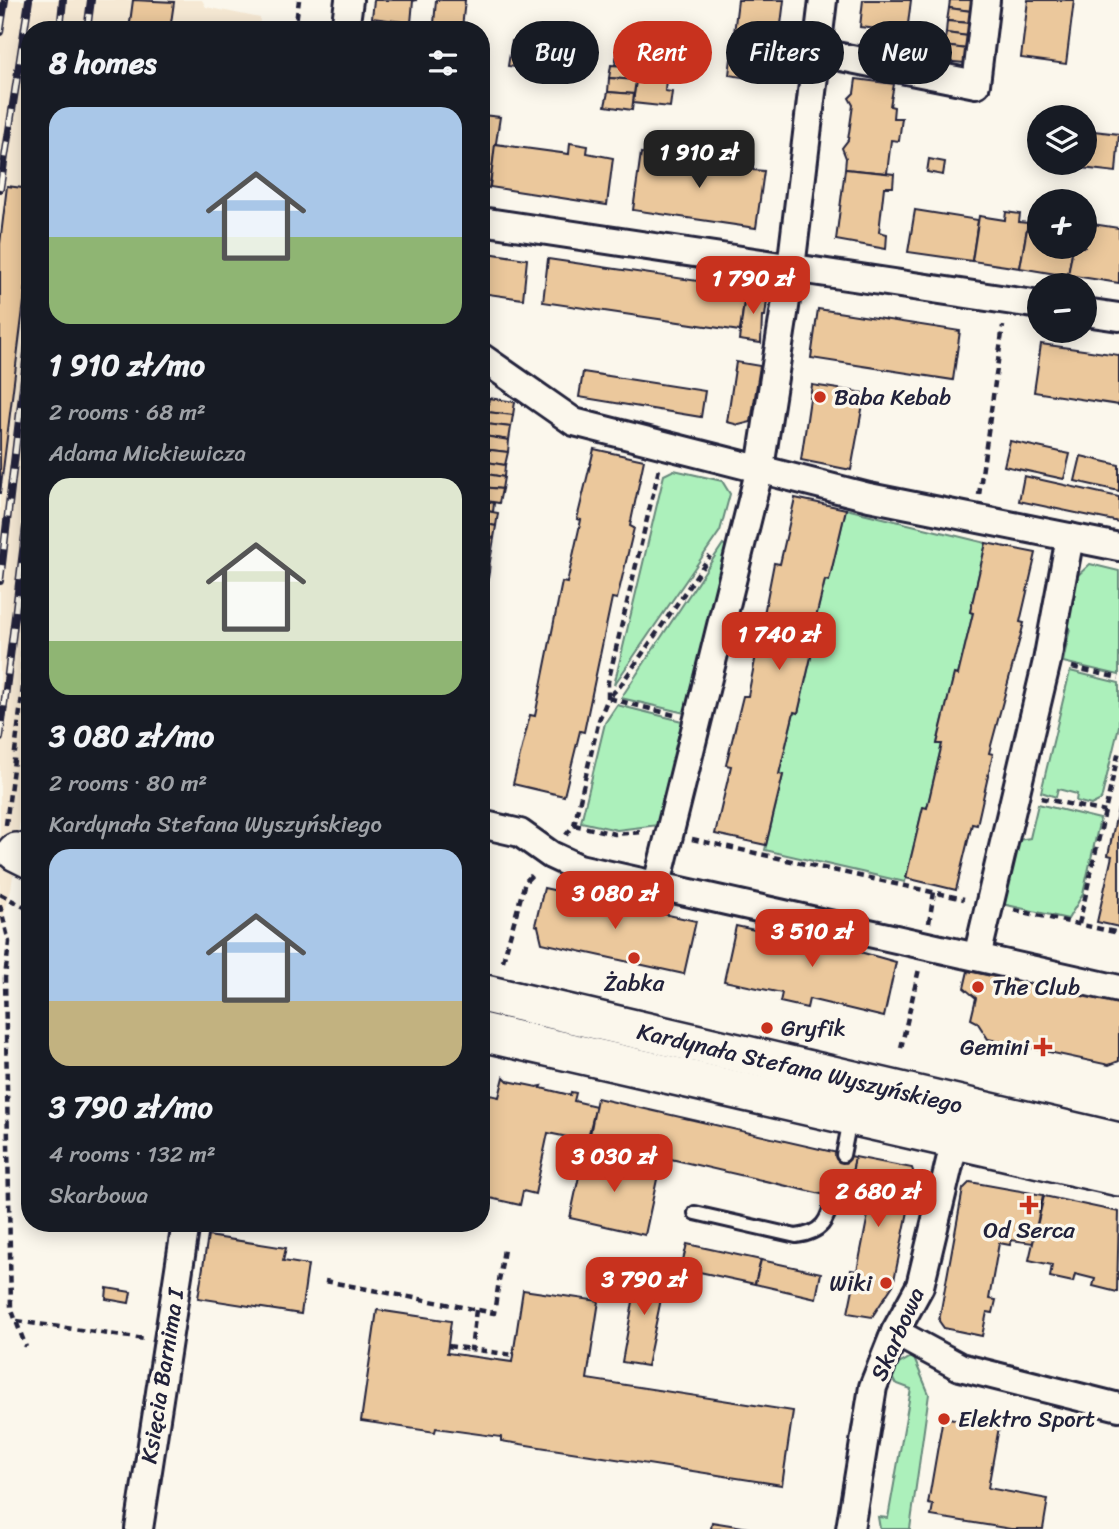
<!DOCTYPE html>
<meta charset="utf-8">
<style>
:root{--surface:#171b24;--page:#242831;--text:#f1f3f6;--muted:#9ea1a6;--accent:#c8321e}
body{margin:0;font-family:Sriracha,sans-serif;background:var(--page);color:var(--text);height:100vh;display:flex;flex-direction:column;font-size:26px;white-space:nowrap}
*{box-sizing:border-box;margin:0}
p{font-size:23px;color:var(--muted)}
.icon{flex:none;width:38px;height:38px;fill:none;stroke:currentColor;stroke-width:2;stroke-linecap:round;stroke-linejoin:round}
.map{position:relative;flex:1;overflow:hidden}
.details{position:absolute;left:21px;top:21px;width:469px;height:1211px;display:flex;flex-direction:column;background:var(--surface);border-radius:28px;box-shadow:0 4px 18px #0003}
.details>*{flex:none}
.banner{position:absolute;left:511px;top:21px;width:502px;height:63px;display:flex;gap:14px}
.fabs{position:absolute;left:1027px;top:105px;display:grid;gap:14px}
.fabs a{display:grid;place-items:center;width:70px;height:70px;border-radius:50%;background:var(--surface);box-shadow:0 4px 18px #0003;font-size:35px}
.price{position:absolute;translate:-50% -60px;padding:0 16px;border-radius:14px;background:var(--accent);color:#fff;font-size:23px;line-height:46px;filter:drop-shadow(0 2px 4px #0008)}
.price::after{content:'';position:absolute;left:50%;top:42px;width:21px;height:16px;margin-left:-10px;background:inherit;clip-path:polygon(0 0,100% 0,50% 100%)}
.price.on{background:#222;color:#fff}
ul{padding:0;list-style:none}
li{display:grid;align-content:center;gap:14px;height:371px;padding:0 28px}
li span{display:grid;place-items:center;height:217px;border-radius:21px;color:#555}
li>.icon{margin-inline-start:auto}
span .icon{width:126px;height:126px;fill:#fffc;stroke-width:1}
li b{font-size:30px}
h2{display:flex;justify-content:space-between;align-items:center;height:84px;padding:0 28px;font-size:30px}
.tag{padding:0 24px;border-radius:32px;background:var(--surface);box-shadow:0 4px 18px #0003;font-size:24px;line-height:63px}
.tag.on{background:var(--accent);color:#fff}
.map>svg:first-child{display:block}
</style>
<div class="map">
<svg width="1119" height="1529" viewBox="0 0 1119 1529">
<rect width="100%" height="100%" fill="#fbf7ec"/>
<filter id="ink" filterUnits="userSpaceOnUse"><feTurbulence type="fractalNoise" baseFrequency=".0143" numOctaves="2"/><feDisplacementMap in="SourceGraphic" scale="14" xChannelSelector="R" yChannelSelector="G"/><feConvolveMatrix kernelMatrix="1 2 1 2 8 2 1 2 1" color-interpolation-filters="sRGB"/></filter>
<g filter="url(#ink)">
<path fill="#f6e9d4" d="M0 0H202L206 7 260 18 259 30H30V713L23 774 26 775 11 890 0 929Z"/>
<g fill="#acf0bb" stroke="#67897b" stroke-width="2">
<path d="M674 470 722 481 730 494 720 531 614 685 664 475Z"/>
<path d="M846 509 986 543 970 612 973 613 958 675H954L937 743 942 744 927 808H923L905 882 765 850 783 775 779 774 794 712 798 713 814 644 810 642 825 580H829Z"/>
<path d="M723 544 726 546 685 713 621 698Z"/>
<path d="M1090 564 1119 571V675L1063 662 1070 628 1064 626 1076 577Z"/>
<path d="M1070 671 1119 683V726L1101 800 1091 805 1076 801 1077 794 1058 789 1056 797 1041 792Z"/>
<path d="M617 705 682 721 658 825 617 830 581 822 605 723Z"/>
<path d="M1038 804 1100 819 1083 894 1068 919 998 903 1012 841 1030 838Z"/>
<path d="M913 1356 929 1394 910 1529H880L878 1517 888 1518 911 1389 895 1383 892 1377 899 1364Z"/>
</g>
<g fill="#ebc89c" stroke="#22223b" stroke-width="2">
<path d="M133 0 174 2 170 30H129Z"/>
<path d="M374 0H417L413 1 411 23 372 18Z"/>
<path d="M436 0H465L462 28 434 24Z"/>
<path d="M738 0H784L774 82 729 75Z"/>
<path d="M863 0H911L907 32 860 27Z"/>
<path d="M950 0H972L971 11 949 8Z"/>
<path d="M1028 0H1074L1066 64 1021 58Z"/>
<path d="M949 8 971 11 970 23 947 21Z"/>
<path d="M947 21 970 23 968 36 946 33Z"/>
<path d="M643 26 670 30 665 91 672 92 670 107 633 103Z"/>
<path d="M946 33 968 36 967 49 944 46Z"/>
<path d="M512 41 575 49 572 75 508 66Z"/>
<path d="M944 46 967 49 965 63 942 61Z"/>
<path d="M617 53 638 56 637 67 615 65Z"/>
<path d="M611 65 637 67 636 80 609 78Z"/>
<path d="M609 78 636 80 634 94 608 92Z"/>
<path d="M856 79 894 84 890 106 894 107 893 118H902L899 141 891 140 887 173 845 169 846 158 842 148 848 140 853 105 849 98 854 93Z"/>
<path d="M608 92 634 94 632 110 605 106Z"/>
<path d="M482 115 500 117 489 188 481 186Z"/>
<path d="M1085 130 1119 134 1116 172 1073 167V163H1085Z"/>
<path d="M570 143 588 146 587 153 613 158 607 205 490 187 495 144 569 154Z"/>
<path d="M641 153 690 160 691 155 741 167 742 163 753 164V170L764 171 756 228 633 210Z"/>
<path d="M929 159 945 162 943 175 927 172Z"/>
<path d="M845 169 894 174 893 187H884L879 232 887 234 886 249 836 240Z"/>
<path d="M7 186 30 189V253L0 494V244Z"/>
<path d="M915 210 978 220 972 261 908 252Z"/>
<path d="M1006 212 1020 214 1019 222 1028 223 1020 268 972 261 979 216 1005 220Z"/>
<path d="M1037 217H1040V247H1073L1068 276 1020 268 1028 223 1036 224Z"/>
<path d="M1086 223 1119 228V283L1068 275 1073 247H1085Z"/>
<path d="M481 252 527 259 523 299 481 293Z"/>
<path d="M548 259 746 288 740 331 543 302Z"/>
<path d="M746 288 749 292H768L765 316H762L761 343 739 340Z"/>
<path d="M818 309 960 331 953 380 811 358Z"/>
<path d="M1041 344 1119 355V405L1034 392Z"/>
<path d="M736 362 760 366 751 422 739 425 727 422Z"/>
<path d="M583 372 705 391 701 417 579 397Z"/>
<path d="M812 385 865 393 851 470 801 460Z"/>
<path d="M481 397 485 398 482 420H481Z"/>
<path d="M489 398 515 402 513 415 487 412Z"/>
<path d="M487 412 513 415 511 427 486 424Z"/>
<path d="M486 424 511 427 509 440 484 436Z"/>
<path d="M484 436 509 440 508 452 482 449Z"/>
<path d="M1010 441 1070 454 1064 479 1004 466Z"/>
<path d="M482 449 508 452 505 465 481 461Z"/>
<path d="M594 449 644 460 630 526 634 528 617 599 612 598 584 732 580 731 564 796 513 784 530 715 535 716 562 582 567 583 581 520 577 519Z"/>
<path d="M1081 456 1119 465V491L1075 481Z"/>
<path d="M481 461 505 465 504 477 481 473Z"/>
<path d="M481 473 504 477 502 489 481 487Z"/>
<path d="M1024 476 1119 497V522L1019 501Z"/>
<path d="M481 487 502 489 499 503 481 500Z"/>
<path d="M795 498 846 509 829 581 825 580 810 642 814 644 798 713 794 712 779 774 783 775 766 845 715 834 731 766 726 765 743 696H748L774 563 780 564Z"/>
<path d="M481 500 494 503 493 512 481 510Z"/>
<path d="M481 510 498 513 496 526 481 523Z"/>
<path d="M481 523 496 526 494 538 481 536Z"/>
<path d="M481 536 494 538 492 550 481 548Z"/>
<path d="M986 543 1036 553 1020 622 1024 623 989 753 993 754 977 825 972 824 956 890 906 878 923 807 927 808 942 744H937L954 674 958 675 973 613 970 612Z"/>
<path d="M481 548 492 550 490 561 481 559Z"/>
<path d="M30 553V623L21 622Z"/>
<path d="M481 559 490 561 489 572 481 571Z"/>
<path d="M481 571 489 572 487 584 481 583Z"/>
<path d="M481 583 487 584 485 598 481 597Z"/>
<path d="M26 654H30V667H25Z"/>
<path d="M1119 804V927L1097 922 1112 856 1108 855Z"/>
<path d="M544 888 696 921 684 974 542 943 538 926 535 925Z"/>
<path d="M736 926 801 940 804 928 863 941 860 952 896 962 884 1017 809 999 807 1008 780 1002 782 993 724 981Z"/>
<path d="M968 971 1029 984 1031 977 1057 983 1056 989 1068 992 1069 985 1095 997 1119 1002V1061L1109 1065 988 1039 977 1022 971 1019 976 998 964 988Z"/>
<path d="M504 1077 508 1081 537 1087 542 1086 541 1088 570 1095 571 1092 576 1093 574 1101 596 1106 587 1141 548 1133 535 1194 523 1191 520 1205 481 1196V1093L499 1097Z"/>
<path d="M597 1098 855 1157 847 1200 589 1140Z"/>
<path d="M584 1153 659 1170 645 1235 570 1218Z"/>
<path d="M855 1157 912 1168 915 1177 893 1285 872 1317 848 1313 854 1284 848 1283 851 1270 857 1271 868 1215 858 1214 859 1207 846 1205Z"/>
<path d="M970 1182 1043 1195 1033 1243 1011 1240 1010 1245 999 1243 989 1299 996 1300 993 1313 987 1312 982 1336 944 1328 939 1321 963 1189Z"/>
<path d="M1044 1196 1119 1212 1117 1292 1093 1286 1095 1279 1075 1274 1073 1282 1050 1277 1052 1265 1029 1260Z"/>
<path d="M208 1236 286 1248 283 1261 308 1265 301 1314 198 1298Z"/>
<path d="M687 1244 761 1260 755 1284 681 1268Z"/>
<path d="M761 1260 821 1273 816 1298 755 1284Z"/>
<path d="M639 1269 666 1275 647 1366 622 1362Z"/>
<path d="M107 1288 131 1292 129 1303 106 1299Z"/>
<path d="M523 1290 599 1301 587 1379 793 1411 782 1485 501 1441V1437L436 1428 435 1432 361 1421 377 1310 451 1321 447 1353 512 1362Z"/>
<path d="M943 1417 999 1427 988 1488 1048 1499 1043 1529H1011L931 1516 933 1505 928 1504Z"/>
<path d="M712 1522 755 1529H711Z"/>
</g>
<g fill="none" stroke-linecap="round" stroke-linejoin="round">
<defs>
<g id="lane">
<path d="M843 1155 850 1120"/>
<path d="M695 1213 796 1236C822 1233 828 1221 833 1197"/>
</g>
<g id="street">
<path d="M345 30 349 0"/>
<path d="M816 52 976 84 986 0"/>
<path d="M481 221 1040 305"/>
<path d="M1085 312 1119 317"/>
<path d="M481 357 574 422 869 497 1119 547"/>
<path d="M481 824 520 833 551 855 579 868 1119 989"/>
<path d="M657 884 760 468 791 268 823 0"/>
<path d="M977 957 1047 661 1070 537"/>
<path d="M895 1332 960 1367 1119 1407"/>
<path d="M139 1529 186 1223"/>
<path d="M850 1529 873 1387 895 1332 920 1286 955 1140"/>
</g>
<g id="secondary">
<path d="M16 852 30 859"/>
<path d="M481 993 1119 1142"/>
<path d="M481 1032 1119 1177"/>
</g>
</defs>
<use href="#lane" stroke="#22223b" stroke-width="18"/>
<use href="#street" stroke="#22223b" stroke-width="32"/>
<use href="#secondary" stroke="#22223b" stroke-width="42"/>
<g stroke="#22223b" stroke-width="4.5" stroke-dasharray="7 5" stroke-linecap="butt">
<path d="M295 30 299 0"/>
<path d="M979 495 1003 326"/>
<path d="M1072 667 1119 678"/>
<path d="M674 715 608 698 620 686 710 556"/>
<path d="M1041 798 1105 812"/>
<path d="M6 825 23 687V643L30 644"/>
<path d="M574 825 615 834 642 832"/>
<path d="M566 835 574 825 599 720 608 698V682L659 469"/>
<path d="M692 839 964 899"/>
<path d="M0 894 30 910"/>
<path d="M0 905 9 942 5 978 11 1308 26 1347"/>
<path d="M1014 910 1119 933"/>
<path d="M929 923 934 892"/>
<path d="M1079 924 1119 751"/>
<path d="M503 961 525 882 533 874"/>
<path d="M901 1048 919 969"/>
<path d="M325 1281 494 1313 504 1249"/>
<path d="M476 1310 471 1349 513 1355"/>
<path d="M17 1321 144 1339"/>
<path d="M448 1346 471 1349"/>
</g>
<use href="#lane" stroke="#fbf7ec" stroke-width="12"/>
<use href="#street" stroke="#fbf7ec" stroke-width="26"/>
<use href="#secondary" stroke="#fbf7ec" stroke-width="37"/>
<defs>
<g id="rail">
<path d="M60 30 63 0"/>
<path d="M87 30 91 0"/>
<path d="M0 32 5 0"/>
<path d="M0 189 29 0"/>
<path d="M0 581 30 327"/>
<path d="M0 738 30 494"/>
</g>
</defs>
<use href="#rail" stroke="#22223b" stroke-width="8"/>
<use href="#rail" stroke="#fbf7ec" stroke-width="5" stroke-dasharray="16" stroke-linecap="butt"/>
</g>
</g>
<g fill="#c8321e" stroke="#fbf7ec" stroke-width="2.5">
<circle cx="820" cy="397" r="7"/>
<circle cx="634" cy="958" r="7"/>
<circle cx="978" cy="987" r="7"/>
<circle cx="767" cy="1028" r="7"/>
<path d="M1039.5 1036.5h7v7h7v7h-7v7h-7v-7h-7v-7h7z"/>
<path d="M1025.5 1194.5h7v7h7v7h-7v7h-7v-7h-7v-7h7z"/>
<circle cx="886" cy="1283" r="7"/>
<circle cx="944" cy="1419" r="7"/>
</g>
<g text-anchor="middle" stroke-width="7" stroke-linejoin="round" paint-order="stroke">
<g font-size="23" fill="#22223b" stroke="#fbf7ec" text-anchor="start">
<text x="834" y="405">Baba Kebab</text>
<text x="634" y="991" text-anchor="middle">Żabka</text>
<text x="992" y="995">The Club</text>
<text x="781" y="1036">Gryfik</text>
<text x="1029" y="1055" text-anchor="end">Gemini</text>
<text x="1029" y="1238" text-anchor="middle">Od Serca</text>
<text x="872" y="1291" text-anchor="end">Wiki</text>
<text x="958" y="1427">Elektro Sport</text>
</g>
<g font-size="23" fill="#22223b" stroke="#fbf7ec">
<text transform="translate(800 1068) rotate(13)" y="8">Kardynała Stefana Wyszyńskiego</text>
<text transform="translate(897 1334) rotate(-66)" y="8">Skarbowa</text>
<text transform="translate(162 1376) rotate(-81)" y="8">Księcia Barnima I</text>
</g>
</g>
</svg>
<div class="fabs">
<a><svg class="icon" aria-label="layers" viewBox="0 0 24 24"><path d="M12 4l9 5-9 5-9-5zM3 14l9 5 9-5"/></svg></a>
<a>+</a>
<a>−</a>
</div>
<b class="price on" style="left:699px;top:190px">1 910 zł</b>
<b class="price" style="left:753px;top:316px">1 790 zł</b>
<b class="price" style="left:779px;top:672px">1 740 zł</b>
<b class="price" style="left:615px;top:931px">3 080 zł</b>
<b class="price" style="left:812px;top:969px">3 510 zł</b>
<b class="price" style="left:614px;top:1194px">3 030 zł</b>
<b class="price" style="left:878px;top:1229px">2 680 zł</b>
<b class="price" style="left:644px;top:1317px">3 790 zł</b>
<div class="banner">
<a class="tag">Buy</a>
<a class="tag on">Rent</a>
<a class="tag">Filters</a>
<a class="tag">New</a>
</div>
<section class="details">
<h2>8 homes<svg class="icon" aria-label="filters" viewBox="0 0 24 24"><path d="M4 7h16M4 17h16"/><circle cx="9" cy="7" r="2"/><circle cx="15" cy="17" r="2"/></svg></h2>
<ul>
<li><span style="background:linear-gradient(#a9c7e8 60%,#8fb573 0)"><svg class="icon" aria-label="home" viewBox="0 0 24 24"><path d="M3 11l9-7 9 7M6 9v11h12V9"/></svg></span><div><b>1 910 zł/mo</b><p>2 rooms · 68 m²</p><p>Adama Mickiewicza</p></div></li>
<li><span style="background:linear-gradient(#dfe7d0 75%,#8fb573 0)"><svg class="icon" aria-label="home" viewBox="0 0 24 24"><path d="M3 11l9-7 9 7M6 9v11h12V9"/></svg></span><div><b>3 080 zł/mo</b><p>2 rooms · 80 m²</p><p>Kardynała Stefana Wyszyńskiego</p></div></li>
<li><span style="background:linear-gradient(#a9c7e8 70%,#c2b280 0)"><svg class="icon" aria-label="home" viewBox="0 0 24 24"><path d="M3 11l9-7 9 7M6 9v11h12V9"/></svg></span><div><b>3 790 zł/mo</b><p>4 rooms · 132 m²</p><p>Skarbowa</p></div></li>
</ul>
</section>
</div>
